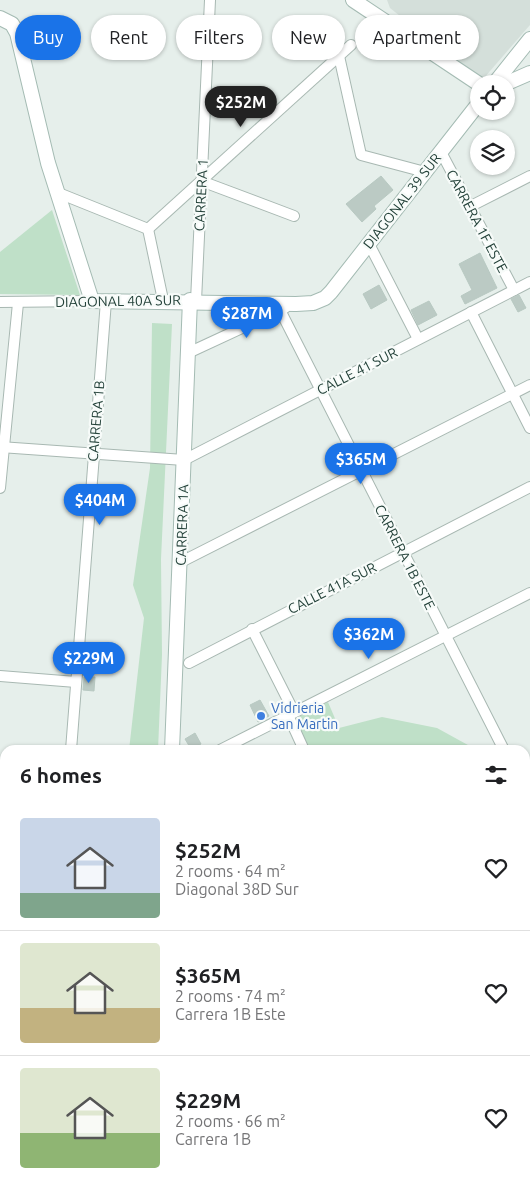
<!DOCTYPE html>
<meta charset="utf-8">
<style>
:root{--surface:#fff;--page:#f2f2f2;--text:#202124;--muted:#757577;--line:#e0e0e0;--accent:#1a73e8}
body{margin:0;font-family:Ubuntu,sans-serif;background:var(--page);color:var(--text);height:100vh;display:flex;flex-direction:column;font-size:19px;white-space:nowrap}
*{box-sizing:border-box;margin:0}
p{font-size:16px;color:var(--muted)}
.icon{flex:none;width:28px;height:28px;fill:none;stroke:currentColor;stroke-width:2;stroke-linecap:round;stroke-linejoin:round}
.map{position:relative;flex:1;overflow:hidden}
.side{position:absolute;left:0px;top:745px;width:530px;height:445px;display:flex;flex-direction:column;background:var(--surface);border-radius:15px 15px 0 0;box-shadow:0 1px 4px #0004}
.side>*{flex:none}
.top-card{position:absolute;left:15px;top:15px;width:500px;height:45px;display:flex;gap:10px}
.tools{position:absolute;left:470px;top:75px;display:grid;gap:10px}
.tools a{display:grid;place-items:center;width:45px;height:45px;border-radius:50%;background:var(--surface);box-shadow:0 1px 4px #0004;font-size:25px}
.price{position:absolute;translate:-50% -42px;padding:0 11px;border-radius:18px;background:var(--accent);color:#fff;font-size:16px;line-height:32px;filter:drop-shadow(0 1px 2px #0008)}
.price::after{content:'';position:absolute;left:50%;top:30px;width:15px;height:11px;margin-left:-8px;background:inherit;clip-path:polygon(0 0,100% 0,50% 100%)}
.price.active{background:#222;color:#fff}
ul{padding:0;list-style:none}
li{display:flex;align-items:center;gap:15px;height:125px;padding:0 20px}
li+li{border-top:1px solid var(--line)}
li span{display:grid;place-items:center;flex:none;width:140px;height:100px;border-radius:5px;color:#555}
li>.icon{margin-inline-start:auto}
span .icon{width:60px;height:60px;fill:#fffc;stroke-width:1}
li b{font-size:21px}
h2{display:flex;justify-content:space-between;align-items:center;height:60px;padding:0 20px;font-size:21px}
.pill{padding:0 18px;border-radius:22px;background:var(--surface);box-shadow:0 1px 4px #0004;font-size:18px;line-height:45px}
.pill.active{background:var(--accent);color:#fff}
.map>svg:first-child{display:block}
</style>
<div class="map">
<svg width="530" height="1190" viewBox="0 0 530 1190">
<rect width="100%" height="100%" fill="#e6efeb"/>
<path fill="#d4dfda" d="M387 0H530V25L484 78 473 74 390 8Z"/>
<g fill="#bfe0c8">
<path d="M52 210 80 295 0 294V252Z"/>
<path d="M152 323 172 324 161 559 162 655 158 750H129L144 618 133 585 150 468Z"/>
<path d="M328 702 339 728 382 717 437 728 477 750H308L294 719Z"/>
<path d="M525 817 530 819V874L525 877Z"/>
</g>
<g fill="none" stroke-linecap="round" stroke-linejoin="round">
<path stroke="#8ec9d4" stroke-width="21" d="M130 1190V1185"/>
</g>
<g fill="#bbcac4" stroke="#b8c9c2">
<path d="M381 176 393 190 374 206 376 209 362 222 346 204Z"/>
<path d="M480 253 497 288 465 304 461 296 472 290 459 264Z"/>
<path d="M379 285 387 300 371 309 363 294Z"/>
<path d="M519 295 526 308 518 312 511 299Z"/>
<path d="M429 301 437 315 418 325 411 310Z"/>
<path d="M84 677H95L94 691 83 690Z"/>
<path d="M260 700 269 716 258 722 250 705Z"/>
<path d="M195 733 201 744 191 749 185 739Z"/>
</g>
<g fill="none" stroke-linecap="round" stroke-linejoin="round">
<defs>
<g id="street">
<path d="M339 56 361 155 425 172"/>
<path d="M441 152 514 290"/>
<path d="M201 181 294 216"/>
<path d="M56 192 148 229"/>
<path d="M469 207 530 176"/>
<path d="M148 229 351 45"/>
<path d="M148 229 163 300"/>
<path d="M369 244 418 339"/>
<path d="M196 301 210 0"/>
<path d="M0 302 92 301"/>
<path d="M280 310 504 750"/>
<path d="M471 312 530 428"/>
<path d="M188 353 285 308"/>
<path d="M0 447 184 460 530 282"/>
<path d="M0 488 18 303"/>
<path d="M181 562 530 385"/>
<path d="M252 629 294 712"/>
<path d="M189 663 530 487"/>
<path d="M0 676 76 682"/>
<path d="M288 715 304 750"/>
<path d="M71 750 106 301"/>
<path d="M220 750 530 593"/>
<path d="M0 773H5"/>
<path d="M525 810 530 812"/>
<path d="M525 957 530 967"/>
<path d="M0 996H5"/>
<path d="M525 1148 530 1157"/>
<path d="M109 1185V1190"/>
<path d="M356 1185 359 1190"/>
<path d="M449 1185 452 1190"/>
<path d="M36 1190V1185"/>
</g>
<g id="secondary">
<path d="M353 0 479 84"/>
<path d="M0 18 12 24 17 33 48 163 92 301 296 304 313 303 325 298 331 292 479 103"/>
<path d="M494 84 530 39"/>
<path d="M505 84 530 73"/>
<path d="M172 750 190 300"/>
<path d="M525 1031 530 1029"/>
<path d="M175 1190 176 1185"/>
<path d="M222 1190 232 1185"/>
</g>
</defs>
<use href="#street" stroke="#a8b8b2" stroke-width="12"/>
<use href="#secondary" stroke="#a4bbb3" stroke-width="16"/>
<use href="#street" stroke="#fff" stroke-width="10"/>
<use href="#secondary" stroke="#fff" stroke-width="14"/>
</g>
<circle fill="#3f7fe0" stroke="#f7fbf9" stroke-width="2" cx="261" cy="716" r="5"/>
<g text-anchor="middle" stroke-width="4.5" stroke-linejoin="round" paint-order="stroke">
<g font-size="14" fill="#24423a" stroke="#f7fbf9">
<text transform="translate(201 195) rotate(-87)" y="5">CARRERA 1</text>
<text transform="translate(402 201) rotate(-52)" y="5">DIAGONAL 39 SUR</text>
<text transform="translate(477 221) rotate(62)" y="5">CARRERA 1F ESTE</text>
<text transform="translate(118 301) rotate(-1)" y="5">DIAGONAL 40A SUR</text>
<text transform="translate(357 371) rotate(-27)" y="5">CALLE 41 SUR</text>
<text transform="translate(96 421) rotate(-85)" y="5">CARRERA 1B</text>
<text transform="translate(182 525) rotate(-88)" y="5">CARRERA 1A</text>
<text transform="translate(405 557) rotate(63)" y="5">CARRERA 1B ESTE</text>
<text transform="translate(332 588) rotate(-27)" y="5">CALLE 41A SUR</text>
</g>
<g font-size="14" fill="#366cbe" stroke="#f7fbf9" text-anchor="start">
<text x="271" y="713">Vidrieria<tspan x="271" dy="16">San Martin</tspan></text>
</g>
</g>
</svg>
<div class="tools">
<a><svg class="icon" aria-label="locate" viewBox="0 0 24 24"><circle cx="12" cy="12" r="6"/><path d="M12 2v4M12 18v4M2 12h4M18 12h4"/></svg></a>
<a><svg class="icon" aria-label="layers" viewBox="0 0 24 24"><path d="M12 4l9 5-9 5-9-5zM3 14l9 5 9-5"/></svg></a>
</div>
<b class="price active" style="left:241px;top:128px">$252M</b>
<b class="price" style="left:247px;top:339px">$287M</b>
<b class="price" style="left:361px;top:485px">$365M</b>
<b class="price" style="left:100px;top:526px">$404M</b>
<b class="price" style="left:369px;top:660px">$362M</b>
<b class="price" style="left:89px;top:684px">$229M</b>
<div class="top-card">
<a class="pill active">Buy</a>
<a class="pill">Rent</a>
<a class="pill">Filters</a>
<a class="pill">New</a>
<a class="pill">Apartment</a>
</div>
<section class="side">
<h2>6 homes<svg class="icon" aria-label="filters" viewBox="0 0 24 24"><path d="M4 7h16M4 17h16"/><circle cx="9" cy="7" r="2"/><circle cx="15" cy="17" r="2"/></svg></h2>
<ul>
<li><span style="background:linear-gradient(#c9d6e8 75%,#7fa58c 0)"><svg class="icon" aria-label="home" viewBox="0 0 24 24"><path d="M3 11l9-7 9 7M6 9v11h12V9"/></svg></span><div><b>$252M</b><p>2 rooms · 64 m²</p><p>Diagonal 38D Sur</p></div><svg class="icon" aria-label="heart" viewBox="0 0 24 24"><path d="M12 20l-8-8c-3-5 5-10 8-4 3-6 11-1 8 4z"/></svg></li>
<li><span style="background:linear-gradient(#dfe7d0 65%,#c2b280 0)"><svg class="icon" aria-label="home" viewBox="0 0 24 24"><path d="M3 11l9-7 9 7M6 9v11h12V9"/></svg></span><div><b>$365M</b><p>2 rooms · 74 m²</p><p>Carrera 1B Este</p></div><svg class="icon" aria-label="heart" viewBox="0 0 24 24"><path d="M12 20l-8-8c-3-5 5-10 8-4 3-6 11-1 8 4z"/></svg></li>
<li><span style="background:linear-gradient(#dfe7d0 65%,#8fb573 0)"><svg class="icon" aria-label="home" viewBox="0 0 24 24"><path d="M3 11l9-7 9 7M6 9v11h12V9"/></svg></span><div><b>$229M</b><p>2 rooms · 66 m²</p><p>Carrera 1B</p></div><svg class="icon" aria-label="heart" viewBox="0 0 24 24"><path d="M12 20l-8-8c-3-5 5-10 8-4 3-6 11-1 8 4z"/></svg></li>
</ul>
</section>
</div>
